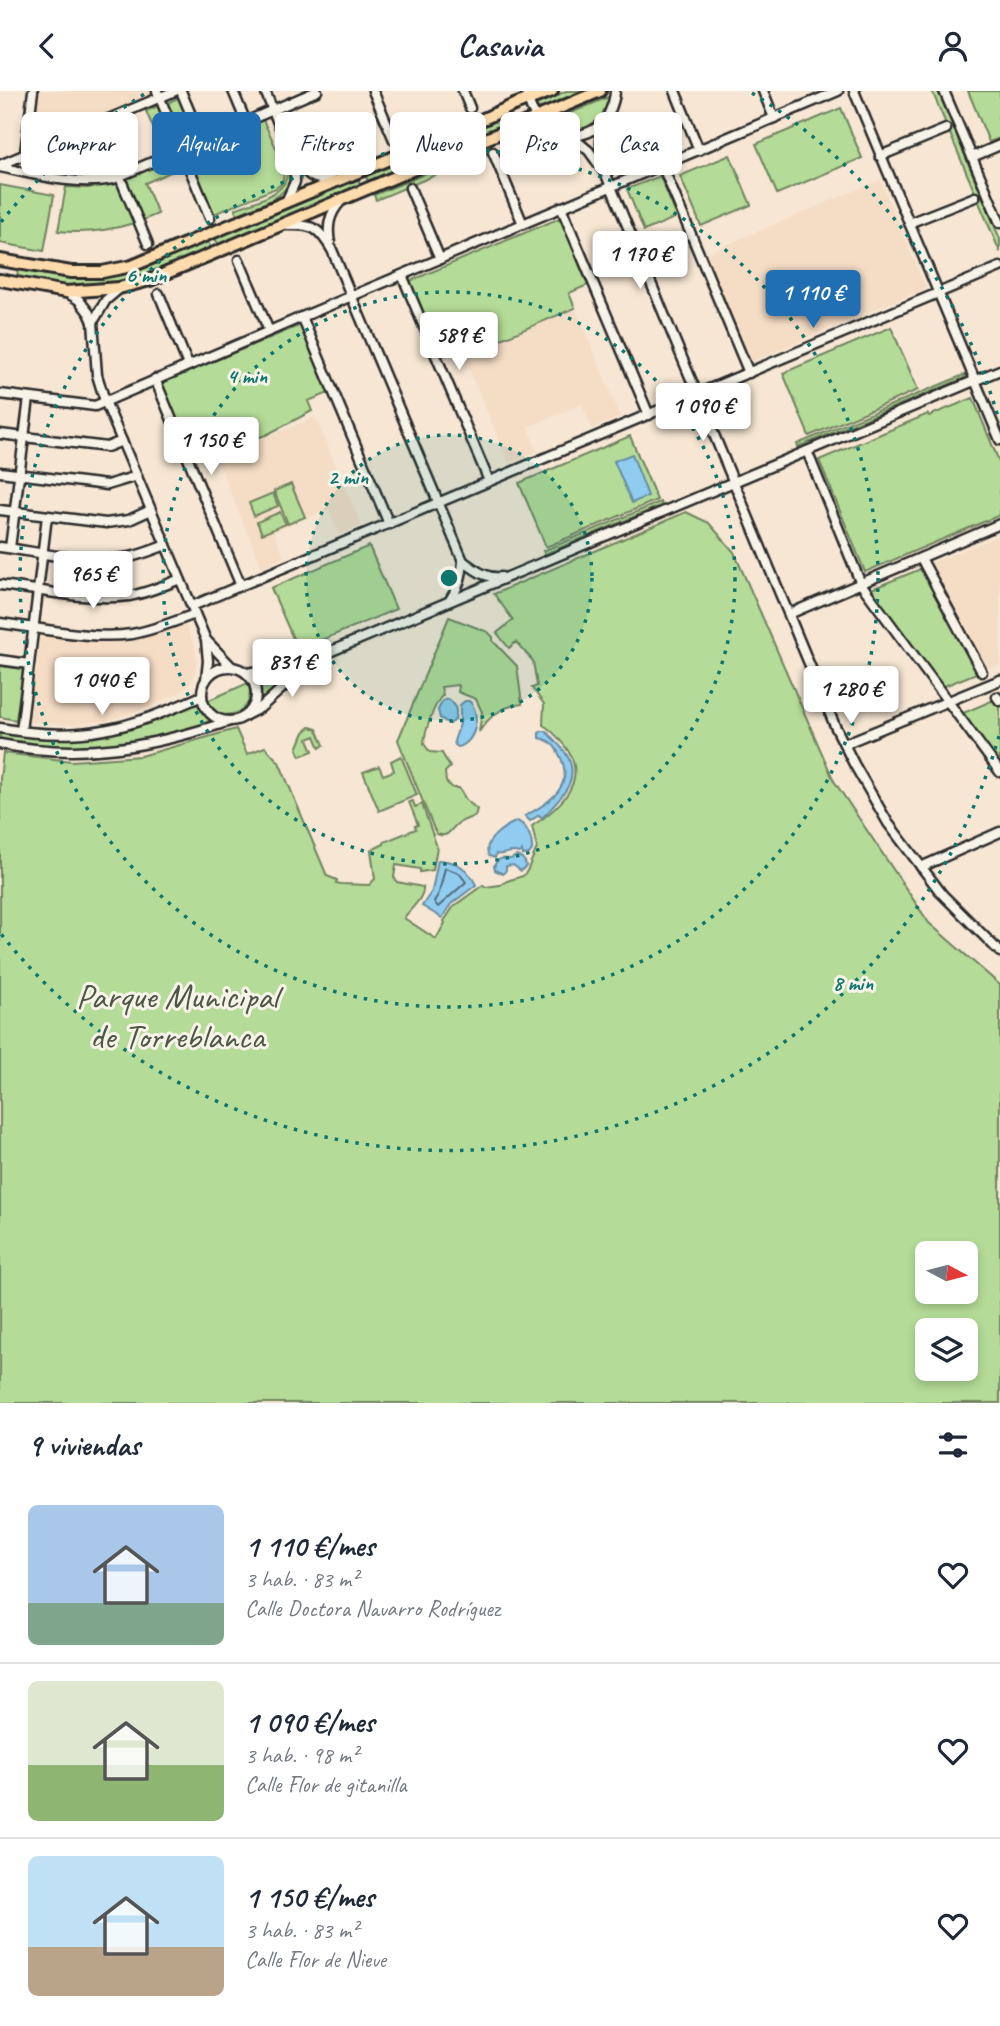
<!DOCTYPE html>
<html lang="es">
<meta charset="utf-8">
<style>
:root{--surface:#fff;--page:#f6f6f7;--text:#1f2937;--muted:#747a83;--line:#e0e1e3;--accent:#1f6fb2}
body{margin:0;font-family:Caveat,sans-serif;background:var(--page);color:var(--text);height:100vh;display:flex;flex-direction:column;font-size:26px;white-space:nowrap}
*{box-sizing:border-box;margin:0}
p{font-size:23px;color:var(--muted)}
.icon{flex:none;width:38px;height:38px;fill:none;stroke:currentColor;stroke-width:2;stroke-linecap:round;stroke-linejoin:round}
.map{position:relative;height:1312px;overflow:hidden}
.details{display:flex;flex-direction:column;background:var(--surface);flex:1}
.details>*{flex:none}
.hud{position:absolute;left:21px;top:21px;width:959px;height:63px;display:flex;gap:14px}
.needle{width:46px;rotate:97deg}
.controls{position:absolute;left:915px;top:1150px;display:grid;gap:14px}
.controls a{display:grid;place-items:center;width:63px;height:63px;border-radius:10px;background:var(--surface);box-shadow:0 4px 10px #0003;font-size:35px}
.price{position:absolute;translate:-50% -60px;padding:0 16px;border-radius:7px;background:#fff;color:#222;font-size:23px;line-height:46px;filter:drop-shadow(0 2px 4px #0008)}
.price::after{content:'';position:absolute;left:50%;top:42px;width:21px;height:16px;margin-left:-10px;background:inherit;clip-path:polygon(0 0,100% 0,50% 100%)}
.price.current{background:var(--accent);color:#fff}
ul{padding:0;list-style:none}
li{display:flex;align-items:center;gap:21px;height:175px;padding:0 28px}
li+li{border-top:2px solid var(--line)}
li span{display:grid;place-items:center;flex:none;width:196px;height:140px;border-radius:10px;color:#555}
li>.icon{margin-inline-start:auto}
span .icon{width:84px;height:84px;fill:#fffc;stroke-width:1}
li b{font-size:30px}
h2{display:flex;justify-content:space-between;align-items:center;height:84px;padding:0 28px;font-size:30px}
.tag{padding:0 24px;border-radius:10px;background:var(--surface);box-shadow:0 4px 10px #0003;font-size:24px;line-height:63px}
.tag.current{background:var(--accent);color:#fff}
header{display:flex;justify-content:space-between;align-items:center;height:91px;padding:0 28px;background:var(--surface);font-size:32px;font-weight:700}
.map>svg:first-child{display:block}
</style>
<header><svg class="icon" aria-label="back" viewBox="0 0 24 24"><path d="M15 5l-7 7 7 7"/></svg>Casavia<svg class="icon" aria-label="person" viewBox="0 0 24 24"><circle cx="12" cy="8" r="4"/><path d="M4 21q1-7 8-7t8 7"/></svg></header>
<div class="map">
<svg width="1000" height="1312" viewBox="0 0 1000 1312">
<rect width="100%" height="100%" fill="#f6e6d3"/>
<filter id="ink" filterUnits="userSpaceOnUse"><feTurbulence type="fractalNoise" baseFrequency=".0143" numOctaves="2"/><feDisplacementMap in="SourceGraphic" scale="14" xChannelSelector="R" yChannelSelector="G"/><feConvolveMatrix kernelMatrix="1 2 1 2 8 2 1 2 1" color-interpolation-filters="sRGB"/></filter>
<g filter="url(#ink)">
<g fill="#f5dcc5">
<path d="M38 0H152L153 3 31 54Z"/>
<path d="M880 89 926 197 750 271 705 163Z"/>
<path d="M575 217 621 326 592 337 582 313 528 336 537 360 509 372 463 264Z"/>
<path d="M315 326 361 434 340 443 329 418 274 441 284 466 262 476 216 367Z"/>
<path d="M1000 444V573L984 579 927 474Z"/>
<path d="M185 533 195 557 197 569 195 581 190 592 181 601 147 617 108 629 73 634 29 631 41 542 101 549 126 548 148 545Z"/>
</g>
<g fill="#b4db97" stroke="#708361" stroke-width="2" fill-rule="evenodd">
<path d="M566 0H586L544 18 539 17 536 14Z"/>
<path d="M932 0H938L1000 148V161Z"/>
<path d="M968 0H1000V24L998 26 1000 31V47L989 51Z"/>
<path d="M611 5C606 34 571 52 547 32Z"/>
<path d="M180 6 196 44 183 50 167 12Z"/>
<path d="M158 15 174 52 162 58 146 20Z"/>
<path d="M841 17 862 67 777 103 756 53Z"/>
<path d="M509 25 512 31 368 90 365 84Z"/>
<path d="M263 29C269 42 287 75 283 88 282 93 280 94 276 97L214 123 188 61Z"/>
<path d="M117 33 133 70 121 76 105 38Z"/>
<path d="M489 56 491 61 376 109 374 104Z"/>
<path d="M730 64 751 114 701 135 680 85Z"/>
<path d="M179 65 183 73 170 78 171 81 145 92 158 123 143 129 126 87Z"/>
<path d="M290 78C295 107 258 114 237 123L235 118C254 110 289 104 287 79Z"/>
<path d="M660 85 677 126 644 140 627 98Z"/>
<path d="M358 87 360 93 219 155 215 147Z"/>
<path d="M117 91 134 132C108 140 85 143 58 140L66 96 88 97Z"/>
<path d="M0 94 54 104 44 160 0 152Z"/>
<path d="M560 127 588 194 569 202 575 217 463 264 457 249 439 257 410 190Z"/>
<path d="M208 150 211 158C170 175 128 196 81 195 59 194 38 190 17 186L18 178C36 182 54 186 72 187 122 188 164 169 208 150Z"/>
<path d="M301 234 329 302 308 310 312 320 266 344 216 360 212 351 189 361 161 292Z"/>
<path d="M891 236 918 299 809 345 783 282Z"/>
<path d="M966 283 964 287 798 356 797 353Z"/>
<path d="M973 307 1000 373V424L865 481 819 369 928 323 929 325Z"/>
<path d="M630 345 657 409 546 456 519 392Z"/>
<path d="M291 393 305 426 288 433 274 400Z"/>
<path d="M273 402 278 415 254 425 249 412Z"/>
<path d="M660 411 662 414 545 463 543 460Z"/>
<path d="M280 421 286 433 262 443 257 431Z"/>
<path d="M686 421 709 432 734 461 834 690 929 832 1000 894V1312H0V688L3 662 72 670 141 665 236 638 247 663 265 656 279 671 327 785 337 789 336 792 341 793 369 794 375 788 371 759 384 753V751L416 738 415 735 418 734 409 711 413 710 415 716 422 713 437 756 433 779 420 781V778L396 774 394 786 397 791 423 796C425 806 411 817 404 827L436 848 445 832 444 830 454 815 483 794 486 796 500 794 507 790 523 785 527 780 537 757 532 735C561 716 591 688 564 654 558 646 552 639 543 634L544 613 532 597 537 595 533 570 516 551 509 557 497 542 513 529 494 503ZM928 1162H966V1200H928ZM928 1239H966V1278H928Z"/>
<path d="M369 455 396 518 298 559 271 497Z"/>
<path d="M923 477 979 581 942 596 869 499Z"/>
<path d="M449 526 488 541 493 546V550L517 575 522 613C503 615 489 625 479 641L482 621 476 608 458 601 459 595 457 594 441 596 443 604C435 610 424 643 424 653L430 661 442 662 450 676 445 681 446 691 453 697H459L466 709 477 718 475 725C469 727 462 730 457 733 449 740 448 747 437 743L434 738 398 649Z"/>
<path d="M301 572 302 574 260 613 261 597 258 588Z"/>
<path d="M0 575 23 578 16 629 0 626Z"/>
<path d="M248 592C255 614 240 627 218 623L207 610Z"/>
<path d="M996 608 1000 615V675L961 623Z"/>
<path d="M196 611 210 631C186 638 161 647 136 651 91 659 45 657 0 649V640C45 648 91 651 135 636 156 629 176 620 196 611Z"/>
<path d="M310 636 317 638 324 654 320 657 315 645 308 648 313 660 300 665 297 658 304 641Z"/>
<path d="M401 665 417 704 379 720 363 681 379 675 383 684 394 680 391 670Z"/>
</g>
<g fill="#90cbf0" stroke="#688ba1" stroke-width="2">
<path d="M632 363 648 405 632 412 614 370Z"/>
<path d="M447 608C456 611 457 620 455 629L450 633 440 627 438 619 442 610Z"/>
<path d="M465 610H469C482 622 476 652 458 656L455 654 454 650 460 633V614Z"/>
<path d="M542 640H546C552 647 559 653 565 661 583 688 561 707 542 727L539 724 530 730 525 725C551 711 576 694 559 663 554 653 550 649 539 647V642Z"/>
<path d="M517 730C527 734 533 748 532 759L529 763 523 764 522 760 519 762C511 758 504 765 496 763L495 767 489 765C481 750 504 736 517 730Z"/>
<path d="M516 765 522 767 525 771 526 775 521 780 513 774 506 775V779L503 783 495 779 494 775C498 766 503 767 511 768Z"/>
<path d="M438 769C457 770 468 777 476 794L451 813 442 827 422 815 432 800Z"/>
</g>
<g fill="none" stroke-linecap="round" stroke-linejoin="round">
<path stroke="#536b7a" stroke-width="2" d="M445 777 459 782 466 791 438 816 434 811 439 802Z"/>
<defs>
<g id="minor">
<path d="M157 0 210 127"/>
<path d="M181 0 202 50"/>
<path d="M233 0 246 31"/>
<path d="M265 0C274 21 293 76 313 86 320 89 328 89 335 89"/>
<path d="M373 0 394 49"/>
<path d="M463 0 470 17"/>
<path d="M615 0C615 14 607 24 603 37 598 52 603 70 607 86L835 635 854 673 888 732 942 803 1000 861"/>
<path d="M675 0 699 59"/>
<path d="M763 0 774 27"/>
<path d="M854 0 1000 349"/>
<path d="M944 0 1000 132"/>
<path d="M526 1 531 17 540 33 577 50 589 60 604 81"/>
<path d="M97 32 148 153"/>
<path d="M568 44C582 46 593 41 604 31"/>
<path d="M493 61 523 133"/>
<path d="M25 62 33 0"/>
<path d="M880 65 946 38"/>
<path d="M972 66 1000 54"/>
<path d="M0 74 175 0"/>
<path d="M662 74 749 282"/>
<path d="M0 76C38 84 74 95 113 88L317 0"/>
<path d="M410 97 440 168"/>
<path d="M286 111 295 91V69"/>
<path d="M561 116 649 324"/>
<path d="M909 132 975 106"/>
<path d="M288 134C313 133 319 137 332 159L463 470C462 485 459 496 450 509"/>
<path d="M330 152C327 135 329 123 341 110"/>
<path d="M239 169 269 240"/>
<path d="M402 184 489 390"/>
<path d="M66 201 79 209 89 222 93 231 97 284 105 310 206 549 208 570 206 589"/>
<path d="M159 203 188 274"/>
<path d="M302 226 389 433"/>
<path d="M93 231 106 209 119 198"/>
<path d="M155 288 241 495"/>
<path d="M0 303 95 315 302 226 838 0"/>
<path d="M0 343 107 356 122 350"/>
<path d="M807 360 861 493 1000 681"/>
<path d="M0 381 107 394 137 385"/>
<path d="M0 419 106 432 129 429 151 419"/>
<path d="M0 456C39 461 86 473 124 467 139 465 152 459 166 454"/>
<path d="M10 457 29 307"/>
<path d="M921 467 982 581"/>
<path d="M463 470C474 478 486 488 501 486"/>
<path d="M0 494C42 499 87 510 129 505 147 502 163 495 180 488"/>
<path d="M192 515 1000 176"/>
<path d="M789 523 1000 433"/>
<path d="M0 532C40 537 92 549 132 543 154 539 174 531 195 523"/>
<path d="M206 549 232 576"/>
<path d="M0 569 29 573"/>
<circle cx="229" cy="603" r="27"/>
<path d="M247 582 274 577 322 564 1000 279"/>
<path d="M997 606 1000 610"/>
<path d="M248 623 260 617 316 567"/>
<path d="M0 637C83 652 127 638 202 605"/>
<path d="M21 640 47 425"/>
<path d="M0 653C83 669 151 656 230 630"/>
<path d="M844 653 1000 589"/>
<path d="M921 776 1000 741"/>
</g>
<g id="major">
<path d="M0 169 71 181H102L132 175 459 39 514 14 552 0"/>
<path d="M0 189 66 201 119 197 150 189 600 0"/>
</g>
</defs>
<use href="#minor" stroke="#2b2b2b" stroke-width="13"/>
<use href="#major" stroke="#2b2b2b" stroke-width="16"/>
<use href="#minor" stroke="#f7f3e8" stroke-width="8"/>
<use href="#major" stroke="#fedbac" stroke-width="10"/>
</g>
</g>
<circle cx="449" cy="487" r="143" fill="#0f766e" fill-opacity=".12"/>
<g fill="none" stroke="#0f766e" stroke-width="3.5" stroke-dasharray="3.5 7">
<circle cx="449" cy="487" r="143"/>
<circle cx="449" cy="487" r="286"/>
<circle cx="449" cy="487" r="429"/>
<path d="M999 645A572 572 0 0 1 1 843M1 131A572 572 0 0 1 146 2M752 2A572 572 0 0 1 999 329"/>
</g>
<g text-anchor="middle" stroke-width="6" stroke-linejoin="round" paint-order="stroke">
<g font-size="35" fill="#4d5746" stroke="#f7f3e8">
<text x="177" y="917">Parque Municipal<tspan x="177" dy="40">de Torreblanca</tspan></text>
</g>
</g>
<circle cx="449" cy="487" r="10" fill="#0f766e" stroke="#f7f3e8" stroke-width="3.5"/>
<g font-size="21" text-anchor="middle" font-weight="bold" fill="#0f766e" stroke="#f7f3e8" stroke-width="6" stroke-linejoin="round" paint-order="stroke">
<text x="146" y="191">6 min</text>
<text x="247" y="292">4 min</text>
<text x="348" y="393">2 min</text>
<text x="853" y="899">8 min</text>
</g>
</svg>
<div class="controls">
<a><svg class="needle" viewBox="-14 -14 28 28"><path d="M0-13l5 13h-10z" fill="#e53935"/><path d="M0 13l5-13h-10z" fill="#747a83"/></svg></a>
<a><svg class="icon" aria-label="layers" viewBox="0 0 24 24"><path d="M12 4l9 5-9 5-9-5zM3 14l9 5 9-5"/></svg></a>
</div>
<b class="price" style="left:640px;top:200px">1 170 €</b>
<b class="price current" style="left:813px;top:239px">1 110 €</b>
<b class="price" style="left:459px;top:281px">589 €</b>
<b class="price" style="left:703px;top:352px">1 090 €</b>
<b class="price" style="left:211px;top:386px">1 150 €</b>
<b class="price" style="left:93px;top:520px">965 €</b>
<b class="price" style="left:292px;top:608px">831 €</b>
<b class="price" style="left:102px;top:626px">1 040 €</b>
<b class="price" style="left:851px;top:635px">1 280 €</b>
<div class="hud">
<a class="tag">Comprar</a>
<a class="tag current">Alquilar</a>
<a class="tag">Filtros</a>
<a class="tag">Nuevo</a>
<a class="tag">Piso</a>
<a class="tag">Casa</a>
</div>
</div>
<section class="details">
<h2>9 viviendas<svg class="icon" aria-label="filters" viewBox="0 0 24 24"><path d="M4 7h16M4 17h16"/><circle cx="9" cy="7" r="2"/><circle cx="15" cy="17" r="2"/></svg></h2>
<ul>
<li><span style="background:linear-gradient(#a9c7e8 70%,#7fa58c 0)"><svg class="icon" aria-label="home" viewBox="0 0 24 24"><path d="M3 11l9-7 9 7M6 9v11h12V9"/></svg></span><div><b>1 110 €/mes</b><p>3 hab. · 83 m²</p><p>Calle Doctora Navarro Rodríguez</p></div><svg class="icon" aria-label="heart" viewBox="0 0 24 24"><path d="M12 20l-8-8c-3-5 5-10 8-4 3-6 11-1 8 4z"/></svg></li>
<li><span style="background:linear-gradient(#dfe7d0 60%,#8fb573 0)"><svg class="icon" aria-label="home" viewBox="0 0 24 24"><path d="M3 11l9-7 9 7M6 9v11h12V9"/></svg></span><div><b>1 090 €/mes</b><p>3 hab. · 98 m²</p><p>Calle Flor de gitanilla</p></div><svg class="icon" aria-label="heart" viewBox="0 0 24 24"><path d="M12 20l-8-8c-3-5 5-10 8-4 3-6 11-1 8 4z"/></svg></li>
<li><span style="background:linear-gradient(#bfe0f5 65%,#b9a48a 0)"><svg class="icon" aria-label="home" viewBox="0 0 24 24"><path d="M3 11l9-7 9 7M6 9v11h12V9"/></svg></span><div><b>1 150 €/mes</b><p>3 hab. · 83 m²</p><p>Calle Flor de Nieve</p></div><svg class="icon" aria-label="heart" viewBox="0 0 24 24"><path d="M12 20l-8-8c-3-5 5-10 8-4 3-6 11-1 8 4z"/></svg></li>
</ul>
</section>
